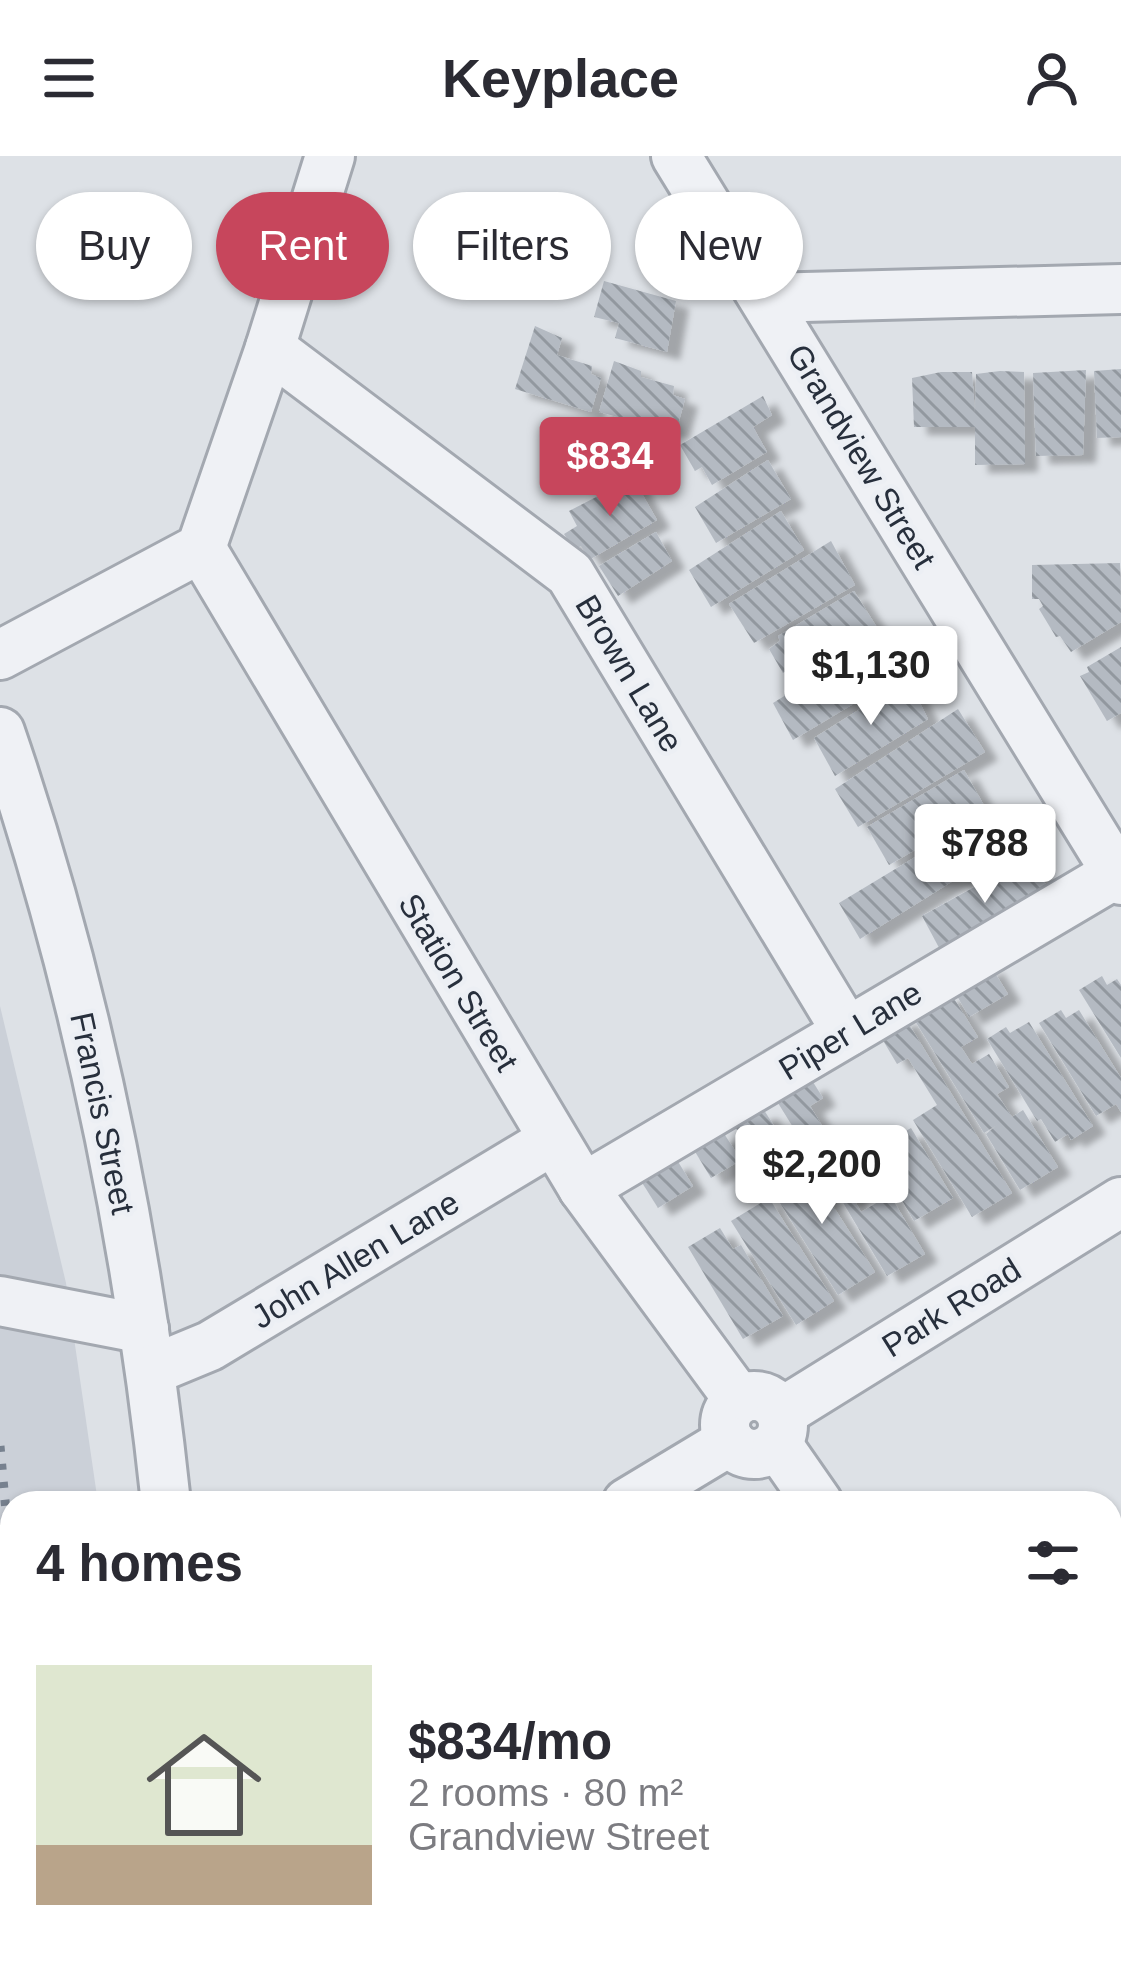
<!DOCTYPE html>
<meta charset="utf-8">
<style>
:root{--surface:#fff;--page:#f2f2f3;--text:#2b2b33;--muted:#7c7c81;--line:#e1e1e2;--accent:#c7465c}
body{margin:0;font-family:Arial,sans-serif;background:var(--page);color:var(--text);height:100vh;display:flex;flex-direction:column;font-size:45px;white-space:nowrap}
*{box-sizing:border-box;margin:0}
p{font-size:39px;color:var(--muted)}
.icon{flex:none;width:66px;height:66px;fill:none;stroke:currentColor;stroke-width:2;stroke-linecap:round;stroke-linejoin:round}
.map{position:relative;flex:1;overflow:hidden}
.details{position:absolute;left:0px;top:1335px;width:1122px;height:471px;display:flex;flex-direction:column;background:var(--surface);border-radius:36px 36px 0 0;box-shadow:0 3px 9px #0004}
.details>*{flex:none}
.guide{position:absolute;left:36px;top:36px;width:1050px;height:108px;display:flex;gap:24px}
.price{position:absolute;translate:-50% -102px;padding:0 27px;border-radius:12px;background:#fff;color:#222;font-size:39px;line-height:78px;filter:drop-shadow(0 3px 6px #0008)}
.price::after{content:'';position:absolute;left:50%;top:72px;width:36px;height:27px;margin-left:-18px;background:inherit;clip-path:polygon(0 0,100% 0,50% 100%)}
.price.selected{background:var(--accent);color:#fff}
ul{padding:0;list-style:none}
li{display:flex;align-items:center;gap:36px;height:300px;padding:0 36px}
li+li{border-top:3px solid var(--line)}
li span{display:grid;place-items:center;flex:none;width:336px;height:240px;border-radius:0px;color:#555}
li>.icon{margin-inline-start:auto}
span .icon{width:144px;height:144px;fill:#fffc;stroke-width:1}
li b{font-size:51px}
h2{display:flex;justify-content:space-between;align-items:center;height:144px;padding:0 36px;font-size:51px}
.pill{padding:0 42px;border-radius:54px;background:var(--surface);box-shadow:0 3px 9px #0004;font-size:42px;line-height:108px}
.pill.selected{background:var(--accent);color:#fff}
header{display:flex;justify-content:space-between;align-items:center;height:156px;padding:0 36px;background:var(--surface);font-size:54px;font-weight:800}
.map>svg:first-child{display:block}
</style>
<header><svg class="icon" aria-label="menu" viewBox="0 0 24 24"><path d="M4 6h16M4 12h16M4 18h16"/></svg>Keyplace<svg class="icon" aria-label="person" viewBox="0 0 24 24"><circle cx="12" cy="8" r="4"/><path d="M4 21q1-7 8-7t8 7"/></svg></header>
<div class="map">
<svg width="1121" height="1805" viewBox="0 0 1121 1805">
<defs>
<pattern id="building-back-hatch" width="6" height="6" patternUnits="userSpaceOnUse" patternTransform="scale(3)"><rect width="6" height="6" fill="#b4bac2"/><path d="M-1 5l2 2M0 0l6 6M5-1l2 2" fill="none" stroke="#92989f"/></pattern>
<filter id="shadow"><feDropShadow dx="13" dy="8" stdDeviation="3" flood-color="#0004"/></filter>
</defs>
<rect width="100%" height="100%" fill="#dde1e6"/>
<path fill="#cbd0d8" d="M0 850 66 1127 98 1347H12V1794H132V1805H0Z"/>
<path fill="#c3d0be" d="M249 1794H1035L1042 1805H249Z"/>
<g fill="url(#building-back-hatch)" filter="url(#shadow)">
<path d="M604 125 676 145 667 196 615 182 619 167 594 161Z"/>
<path d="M535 170 562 182 557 199 592 210 591 218 601 222 591 256 515 233Z"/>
<path d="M614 205 641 215V221L674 230 673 239 685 243 676 276 599 256Z"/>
<path d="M1121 213V281L1097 282 1094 215Z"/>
<path d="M1086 214 1083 299 1036 300 1033 217Z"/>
<path d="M1000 215 1024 216 1025 308 975 309V271H914L912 222 941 216H972L975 257 976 218Z"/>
<path d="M763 240 772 259 753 271 767 296 712 329 702 311 695 315 680 289Z"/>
<path d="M768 304 791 343 716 387 695 351Z"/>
<path d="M633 322 657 364 589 404 581 390 574 394 564 378 577 370 569 355Z"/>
<path d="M781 355 804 394 711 451 689 414Z"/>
<path d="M656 376 672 405 618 440 599 410Z"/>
<path d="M831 385 855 429 754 487 729 448Z"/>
<path d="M1120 407 1121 466 1071 496 1060 480 1056 481 1039 453 1043 450 1039 443H1032V409Z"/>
<path d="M854 435 878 473 801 521 794 511 783 517 769 493 780 485 778 480Z"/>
<path d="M882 480 900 520 793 584 773 547Z"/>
<path d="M1121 491V557L1107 565 1080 520 1089 516 1087 511Z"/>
<path d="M908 523 928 563 835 620 814 582Z"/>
<path d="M958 553 985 596 858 671 835 633Z"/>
<path d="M964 614 986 653 889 709 867 671Z"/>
<path d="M1003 648 1011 662 999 670 1009 690 860 783 839 747Z"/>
<path d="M1030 700 1050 736 944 801 922 760Z"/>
<path d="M990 809 1008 838 969 861 952 831Z"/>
<path d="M1102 820 1107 829 1117 823 1121 829V902L1079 834Z"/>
<path d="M950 836 978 881 961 891 972 908 989 898 1009 931 997 938 1012 961 1023 954 1058 1011 1020 1034 986 978 997 969 984 977 912 860Z"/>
<path d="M1061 854 1066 862 1079 854 1121 922V956L1116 948 1096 960 1039 867Z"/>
<path d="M904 860 1012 1037 972 1061 913 964 937 949 908 902 897 908 878 876Z"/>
<path d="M1029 866 1093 970 1071 984 1068 978 1055 986 1041 963 1037 965 987 883 1006 871 1010 877Z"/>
<path d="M813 926 823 942 810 950 831 984 809 997 778 947Z"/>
<path d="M764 954 786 989 757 1007 735 971Z"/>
<path d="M911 972 953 1042 914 1065 879 1005 886 1001 880 990Z"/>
<path d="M723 976 741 1004 711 1022 694 994Z"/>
<path d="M802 1001 875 1116 838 1139 775 1039 783 1034 774 1019Z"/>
<path d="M677 1004 693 1030 658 1052 641 1025Z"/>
<path d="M841 1011 857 1037 852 1040 861 1056 890 1039 925 1098 887 1120 827 1020Z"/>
<path d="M769 1042 834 1145 796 1169 731 1065Z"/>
<path d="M720 1072 733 1093 741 1089 783 1160 743 1183 688 1091Z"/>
</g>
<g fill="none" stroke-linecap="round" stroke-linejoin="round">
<defs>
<g id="minor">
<path d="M676 0 1121 724"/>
<path d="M766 142 1121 133"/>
<path d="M270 192 570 418 847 876"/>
<path d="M201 392 583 1032 739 1244"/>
<path d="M0 499 201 392 270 192 330 0"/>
<path d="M0 576C86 827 138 1083 166 1347"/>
<path d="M583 1032 1117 717"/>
<path d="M0 1145 144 1173"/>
<path d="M152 1214 210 1190 553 984"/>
<circle cx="754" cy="1269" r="29"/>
<path d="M781 1257 1121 1046"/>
<path d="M777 1288 818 1347"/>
<path d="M627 1347 730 1285"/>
<path d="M1110 1474 1121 1467"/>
<path d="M1095 1794 1101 1805"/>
</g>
</defs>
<use href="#minor" stroke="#a3a8b0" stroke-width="54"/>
<g stroke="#bbbfc5" stroke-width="6" stroke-dasharray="9 9" stroke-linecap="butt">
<path d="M949 1794 974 1805"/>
<path d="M645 1798 662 1805"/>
<path d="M137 1805V1794"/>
<path d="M275 1805 281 1794"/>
<path d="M711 1805 722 1794"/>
</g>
<use href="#minor" stroke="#eff1f5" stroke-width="48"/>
<g stroke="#77818f" stroke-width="9" stroke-dasharray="6 12" stroke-linecap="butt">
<path d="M0 1290 12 1422"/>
<path d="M0 1500 3 1805"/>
<path d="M21 1805 22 1794"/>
</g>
</g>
<g text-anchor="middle" stroke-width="9" stroke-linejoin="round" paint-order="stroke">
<g font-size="33" fill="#272f3c" stroke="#eceff4">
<text transform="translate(862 300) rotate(59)" y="12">Grandview Street</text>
<text transform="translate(630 517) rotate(59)" y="12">Brown Lane</text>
<text transform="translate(459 826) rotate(59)" y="12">Station Street</text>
<text transform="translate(850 874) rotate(-31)" y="12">Piper Lane</text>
<text transform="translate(103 957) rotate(78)" y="12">Francis Street</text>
<text transform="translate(355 1103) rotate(-31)" y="12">John Allen Lane</text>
<text transform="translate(951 1151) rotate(-32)" y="12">Park Road</text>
</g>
</g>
</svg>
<b class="price selected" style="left:610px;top:363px">$834</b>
<b class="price" style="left:871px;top:572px">$1,130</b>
<b class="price" style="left:985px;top:750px">$788</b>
<b class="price" style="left:822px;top:1071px">$2,200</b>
<div class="guide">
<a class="pill">Buy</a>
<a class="pill selected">Rent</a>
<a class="pill">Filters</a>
<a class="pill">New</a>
</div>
<section class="details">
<h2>4 homes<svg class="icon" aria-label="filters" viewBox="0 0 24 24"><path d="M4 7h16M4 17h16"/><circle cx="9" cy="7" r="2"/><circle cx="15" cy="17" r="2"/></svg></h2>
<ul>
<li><span style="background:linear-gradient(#dfe7d0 75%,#b9a48a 0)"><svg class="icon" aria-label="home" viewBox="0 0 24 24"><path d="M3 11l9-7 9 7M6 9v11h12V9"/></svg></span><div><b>$834/mo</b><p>2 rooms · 80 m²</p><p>Grandview Street</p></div></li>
</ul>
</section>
</div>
